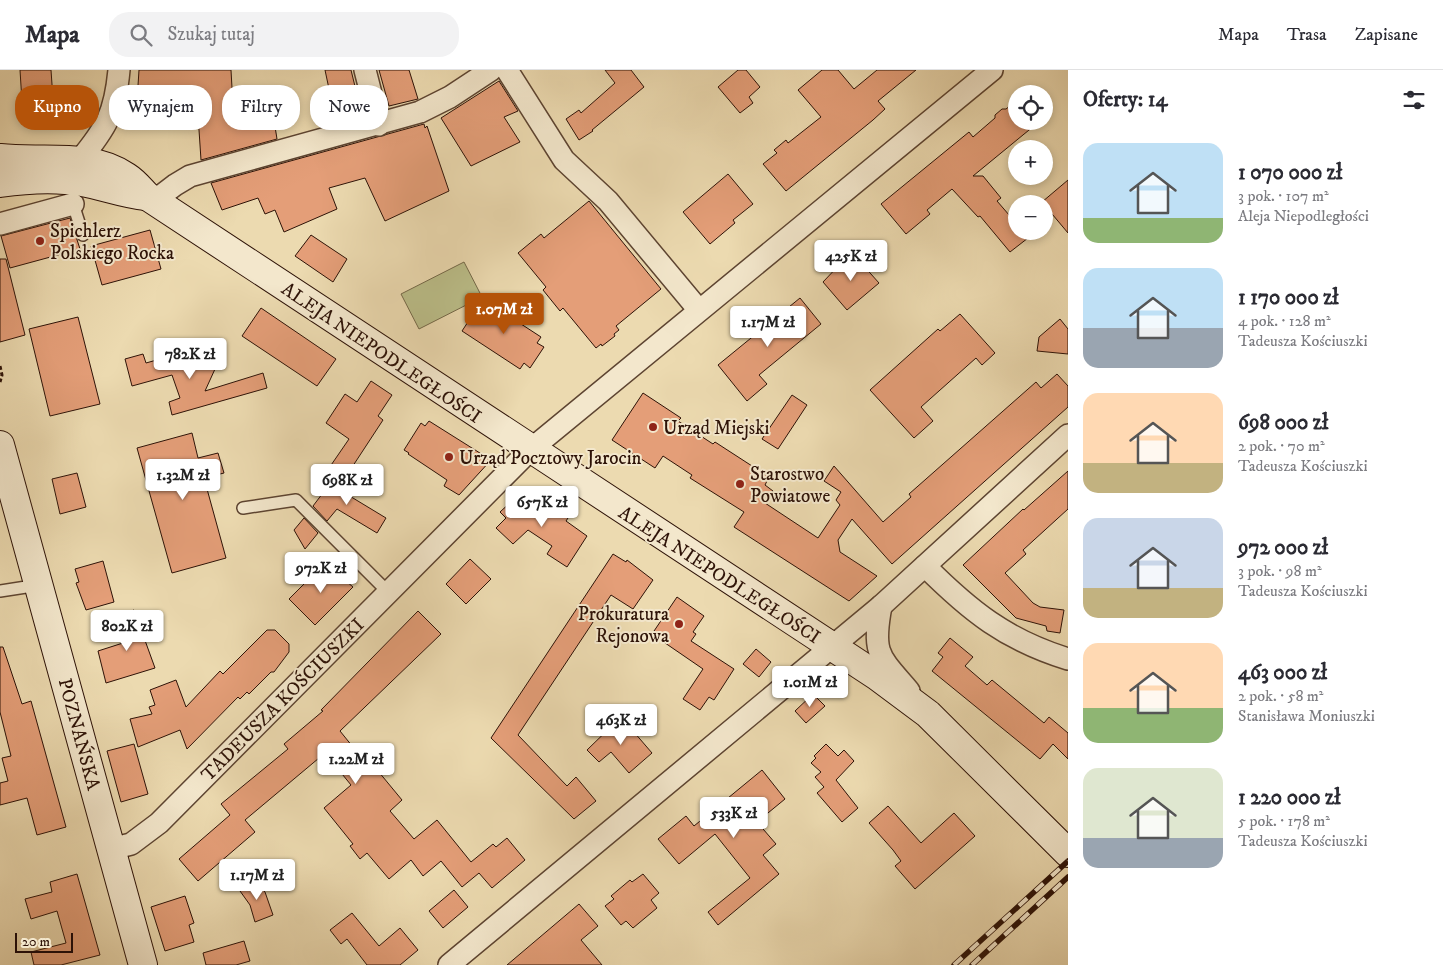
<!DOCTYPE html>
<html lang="pl">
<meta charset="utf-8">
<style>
:root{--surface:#fff;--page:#f2f2f3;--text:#2b2b33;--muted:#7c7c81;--line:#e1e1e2;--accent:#b45309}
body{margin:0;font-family:"IM FELL DW Pica",serif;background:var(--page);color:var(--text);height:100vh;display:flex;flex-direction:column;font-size:19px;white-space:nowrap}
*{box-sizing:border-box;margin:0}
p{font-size:16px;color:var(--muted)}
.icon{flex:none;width:28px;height:28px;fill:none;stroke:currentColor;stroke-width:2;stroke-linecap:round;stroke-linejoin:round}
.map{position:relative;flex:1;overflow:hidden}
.side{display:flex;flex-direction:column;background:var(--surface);width:375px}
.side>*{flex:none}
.top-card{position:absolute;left:15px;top:15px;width:475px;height:45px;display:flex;gap:10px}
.tools{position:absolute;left:1008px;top:15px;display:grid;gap:10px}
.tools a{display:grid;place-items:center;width:45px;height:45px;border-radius:50%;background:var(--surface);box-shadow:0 2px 8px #0003;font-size:25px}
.scale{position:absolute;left:15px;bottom:12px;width:58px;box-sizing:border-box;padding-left:5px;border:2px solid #2d1207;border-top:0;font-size:14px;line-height:18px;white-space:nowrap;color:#2d1207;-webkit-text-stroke:4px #f3e7cc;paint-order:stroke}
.price{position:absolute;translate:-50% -42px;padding:0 11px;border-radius:5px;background:#fff;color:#222;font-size:16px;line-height:32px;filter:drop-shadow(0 1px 2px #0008)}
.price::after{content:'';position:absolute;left:50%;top:30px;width:15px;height:11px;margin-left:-8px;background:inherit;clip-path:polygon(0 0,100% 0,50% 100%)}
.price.on{background:var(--accent);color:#fff}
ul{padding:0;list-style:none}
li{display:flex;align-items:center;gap:15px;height:125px;padding:0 15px}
li span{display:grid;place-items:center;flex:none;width:140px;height:100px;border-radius:15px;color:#555}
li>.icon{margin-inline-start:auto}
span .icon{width:60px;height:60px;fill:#fffc;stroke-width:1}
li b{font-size:21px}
h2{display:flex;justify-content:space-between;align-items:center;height:60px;padding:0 15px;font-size:21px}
.tag{padding:0 18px;border-radius:20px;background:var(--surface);box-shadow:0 2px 8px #0003;font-size:18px;line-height:45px}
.tag.on{background:var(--accent);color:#fff}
header{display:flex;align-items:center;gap:30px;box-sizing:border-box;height:70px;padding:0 25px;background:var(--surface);border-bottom:1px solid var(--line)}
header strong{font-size:24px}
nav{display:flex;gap:28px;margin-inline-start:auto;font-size:18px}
.search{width:350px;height:45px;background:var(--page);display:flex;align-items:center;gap:12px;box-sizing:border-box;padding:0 18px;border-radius:20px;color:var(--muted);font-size:19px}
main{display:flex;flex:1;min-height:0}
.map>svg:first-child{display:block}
</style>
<header>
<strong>Mapa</strong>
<div class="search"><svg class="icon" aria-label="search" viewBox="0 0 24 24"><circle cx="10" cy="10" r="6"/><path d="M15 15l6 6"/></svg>Szukaj tutaj</div>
<nav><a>Mapa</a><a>Trasa</a><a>Zapisane</a></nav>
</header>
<main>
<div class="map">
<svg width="1068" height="895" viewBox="0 0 1068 895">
<rect width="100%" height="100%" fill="#ecdab0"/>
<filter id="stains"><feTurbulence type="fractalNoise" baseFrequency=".004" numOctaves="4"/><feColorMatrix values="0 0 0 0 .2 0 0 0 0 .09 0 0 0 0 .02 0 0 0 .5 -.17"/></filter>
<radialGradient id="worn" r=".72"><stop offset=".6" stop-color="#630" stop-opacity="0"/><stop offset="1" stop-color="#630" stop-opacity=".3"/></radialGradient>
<path fill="#bbbe89" stroke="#746848" d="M464 192 482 227 419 259 401 224Z"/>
<g fill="#e49e78" stroke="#2d1207">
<path d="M20 0H51L53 29 22 32Z"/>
<path d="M139 0H231L234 54 273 44 277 69 201 90 198 45H186V36L137 31Z"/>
<path d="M325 0H351L362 45 336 52Z"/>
<path d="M379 0H409L418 29 389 36Z"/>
<path d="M605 0H631L644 17 592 60 593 61 579 70 566 49 579 40 581 43 615 13Z"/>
<path d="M738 0H746L760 17 749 27 753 33 740 43 718 17Z"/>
<path d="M822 0H838L854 19 877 0H916L878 31 885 39 873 50 786 121 763 94 777 83 774 80 786 70 788 73 821 47 798 20Z"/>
<path d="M499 11 518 41 504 47 520 72 471 96 441 48Z"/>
<path d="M1016 31V51H1040L973 106H983L1001 128 997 131 1016 153V161H1023L1028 168 1010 182 980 146 978 147 952 119 927 140 930 144 906 164 881 134 969 62 973 67 995 48V45L1002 39H1006Z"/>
<path d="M424 54 425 58 427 56 449 121 385 151 365 108 329 118 337 139 284 162 275 140 265 144 258 128 222 140 211 113Z"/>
<path d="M728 104 753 134 733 150 735 153 710 174 683 142Z"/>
<path d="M1068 110V163L1042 132Z"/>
<path d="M589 131 661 219 616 256 619 260 614 264 615 266 602 276 601 274 596 278 563 238 560 241 543 220 546 217 518 183 541 164 544 168Z"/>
<path d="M70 148 80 179 10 198 1 166Z"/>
<path d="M150 160 161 199 102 215 91 176Z"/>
<path d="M311 165 347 189 333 212 295 186Z"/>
<path d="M854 185 879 213 847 240 823 212 841 193 843 195Z"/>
<path d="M0 189H6L25 265 0 272Z"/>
<path d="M800 228 821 254 759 305 767 314 747 331 718 295Z"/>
<path d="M483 229 505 243 508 238 522 247 518 252 541 267 537 273 544 277 530 298 524 293 520 299 462 261Z"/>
<path d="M261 238 336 289 317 316 242 266Z"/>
<path d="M960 244 995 283 982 295 976 288 921 337 933 351 914 368 870 320 938 259 940 261Z"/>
<path d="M78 247 100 334 50 346 29 259Z"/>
<path d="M1060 249 1068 259V284L1037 281 1039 267Z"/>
<path d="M192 280 194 287 215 299 205 321 263 303 267 318 172 345 169 332 180 328 172 305 132 316 125 289 143 284 146 293Z"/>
<path d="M1057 304 1068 316V337L892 494 852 449 838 470 840 482 877 506 849 531 734 457 744 442 690 408 692 405 663 386 655 398 612 370 643 323 681 348 678 351 713 374 715 372 769 407 765 415 773 421 765 433 818 468 840 435 836 430 841 422 824 411 834 396 883 452 911 427 909 424 1036 312 1041 318Z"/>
<path d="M371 311 392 325 378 346 383 350 343 411 327 401 349 369 326 353 345 324 357 332Z"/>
<path d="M792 325 807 335 778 379 762 369Z"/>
<path d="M429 351 491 390 459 425 444 416 447 410 408 384 409 383 404 380 421 353 425 356Z"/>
<path d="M192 363 198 388 218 383 224 403 204 408 226 488 172 503 137 378Z"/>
<path d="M1068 401V439L1023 480 1026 484 1005 503 1033 533 1040 537 1064 540 1060 563 1047 561 1046 556 1016 548 963 495 1023 439 1024 440Z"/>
<path d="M77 403 86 437 60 444 52 409Z"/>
<path d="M335 407 353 419 348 425 386 448 377 463 337 439 327 451 313 436Z"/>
<path d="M527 426 549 440 552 437 568 448 566 451 587 466 567 497 547 484 552 476 528 460 513 474 496 458 506 448 500 442 512 431 518 436Z"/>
<path d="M304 448 318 463 305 479 294 460Z"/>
<path d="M613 484 626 492 627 490 653 510 633 539 611 525 518 665 567 716 576 707 596 731 574 749 491 668Z"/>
<path d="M470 489 491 509 466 534 446 514Z"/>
<path d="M103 491 114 532 86 540 76 513 79 512 75 499Z"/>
<path d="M325 493 353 517 315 555 289 529Z"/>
<path d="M677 527 704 546 693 562 696 564 691 571 734 599 714 630 709 627 700 640 683 629 703 599 652 564Z"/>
<path d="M134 540 155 598 106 613 98 581 126 572 117 546Z"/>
<path d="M418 541 441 564 340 661 361 687 364 684 402 730 390 741 414 769 437 750 471 792 493 774 496 777 507 768 525 790 492 818 479 803 462 817 441 791 423 806 411 790 389 809 367 783 360 789 350 776 353 774 324 738 351 715 325 683 245 750 255 762 198 811 179 789 230 745 221 734 288 679 284 674 323 641 321 640Z"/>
<path d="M267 560H275L289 574V582L274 602H271L249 624 247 622 240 629 238 627 187 679 180 660 138 677 130 649 152 644 149 637 155 635 150 620 176 610 186 637 220 601 223 604Z"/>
<path d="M950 568 973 587 965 596 987 615 992 610 1044 653 1049 647 1068 663V689L1053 674 1040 689 932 601 943 587 938 583Z"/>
<path d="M0 577H3L22 634 31 631 66 757 37 765 27 728 0 735V713L8 711 2 688 11 686 0 642Z"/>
<path d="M756 579 771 592 759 607 743 594Z"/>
<path d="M813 624 825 636 806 653 795 641Z"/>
<path d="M621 647 652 683 629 703 611 682 599 692 587 680Z"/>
<path d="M134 674 148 724 121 732 107 681Z"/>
<path d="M826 674 838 686 844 680 854 691 836 710 858 738 842 752 817 723 824 717 815 707 821 702 811 693 816 688 814 686Z"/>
<path d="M762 700 785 729 757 752 776 774 763 785 779 804 718 855 708 842 750 808 715 764 679 794 658 769 686 746 694 756Z"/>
<path d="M888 736 921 773 954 743 975 766 915 819 895 796 901 791 893 780 869 753Z"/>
<path d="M77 804 100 885 61 895H34L31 882 66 873 57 841 31 849 25 829 52 822 50 812Z"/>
<path d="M643 804 659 823 651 830 657 838 633 858 626 851 621 855 605 836 614 829 611 826 630 810 632 812Z"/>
<path d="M254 809 265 822 273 845 255 852 250 835 240 821Z"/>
<path d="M454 820 468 837 443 858 429 841Z"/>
<path d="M185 826 194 853 189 855 194 872 165 881 151 837Z"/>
<path d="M579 834 598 856 581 870 602 895H507Z"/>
<path d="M352 843 379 876 400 858 418 880 400 895H367L347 869 341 874 330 860Z"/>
<path d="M244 871 250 891 236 895H206L203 883Z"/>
</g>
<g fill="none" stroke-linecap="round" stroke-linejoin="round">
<defs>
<g id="lane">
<path d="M74 131 73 134 83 165"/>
<path d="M243 438 296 430 388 522"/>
<path d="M0 521 39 515"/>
</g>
<g id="street">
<path d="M365 0 379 55"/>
<path d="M507 0 564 90 608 131 698 239"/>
<path d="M79 91C107 57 115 43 119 0"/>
<path d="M154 131 175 115 190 106 420 42 450 27 491 0"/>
<path d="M0 154 73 134"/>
<path d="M925 496C970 541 1006 570 1068 589"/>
<path d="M881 536C872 584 879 586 909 621"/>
<path d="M111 779 131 774 159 753 530 380 992 0"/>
<path d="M449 895 881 536 1068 365"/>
</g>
<g id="secondary">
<path d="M0 88C42 93 89 81 127 107 135 112 141 120 147 126L877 606 928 644 1068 783"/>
<path d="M0 113C27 109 54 107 82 112 104 116 124 124 146 126"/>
<path d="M0 375 143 895"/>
</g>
</defs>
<use href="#lane" stroke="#5d4431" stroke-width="14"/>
<use href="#street" stroke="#5d4431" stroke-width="24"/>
<use href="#secondary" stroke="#2d1207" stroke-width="30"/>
<path stroke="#2d1207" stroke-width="3" stroke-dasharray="4 2.5" stroke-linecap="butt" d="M0 296 2 305 0 312"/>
<use href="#lane" stroke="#f3e7cc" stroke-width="11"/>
<use href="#street" stroke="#f3e7cc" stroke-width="21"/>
<use href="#secondary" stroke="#f3e7cc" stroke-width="28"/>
<defs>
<g id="rail">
<path d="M954 895 1068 791"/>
<path d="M972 895 1068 807"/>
</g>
</defs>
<use href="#rail" stroke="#2d1207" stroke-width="5.5"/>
<use href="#rail" stroke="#f3e7cc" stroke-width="4" stroke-dasharray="11" stroke-linecap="butt"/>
</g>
<g fill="#8f2418" stroke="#f3e7cc" stroke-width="2">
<circle cx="40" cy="171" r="5"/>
<circle cx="653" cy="357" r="5"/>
<circle cx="449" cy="387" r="5"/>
<circle cx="740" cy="414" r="5"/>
<circle cx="679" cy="554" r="5"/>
</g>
<g text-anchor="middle" stroke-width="4" stroke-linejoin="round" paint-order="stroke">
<g font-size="19" fill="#2d1207" stroke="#f3e7cc" text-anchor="start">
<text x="50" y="167">Spichlerz<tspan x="50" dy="22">Polskiego Rocka</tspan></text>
<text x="663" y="364">Urząd Miejski</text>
<text x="459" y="394">Urząd Pocztowy Jarocin</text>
<text x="750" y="410">Starostwo<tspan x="750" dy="22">Powiatowe</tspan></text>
<text x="669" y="550" text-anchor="end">Prokuratura<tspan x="669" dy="22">Rejonowa</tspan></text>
</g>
<g font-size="19" fill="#2d1207" stroke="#f3e7cc">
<text transform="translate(382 282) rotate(34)" y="7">ALEJA NIEPODLEGŁOŚCI</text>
<text transform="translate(720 504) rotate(33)" y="7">ALEJA NIEPODLEGŁOŚCI</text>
<text transform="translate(282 629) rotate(-45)" y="7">TADEUSZA KOŚCIUSZKI</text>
<text transform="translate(80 664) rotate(75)" y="7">POZNAŃSKA</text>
</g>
</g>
<rect width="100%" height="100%" filter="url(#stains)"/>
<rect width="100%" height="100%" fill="url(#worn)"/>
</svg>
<div class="tools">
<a><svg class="icon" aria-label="locate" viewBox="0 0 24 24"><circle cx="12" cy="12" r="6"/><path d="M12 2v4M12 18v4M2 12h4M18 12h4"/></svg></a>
<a>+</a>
<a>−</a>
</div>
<div class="scale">20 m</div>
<b class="price" style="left:851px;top:212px">425K zł</b>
<b class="price on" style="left:504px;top:265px">1.07M zł</b>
<b class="price" style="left:768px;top:278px">1.17M zł</b>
<b class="price" style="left:190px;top:310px">782K zł</b>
<b class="price" style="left:183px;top:431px">1.32M zł</b>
<b class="price" style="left:347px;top:436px">698K zł</b>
<b class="price" style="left:542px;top:458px">657K zł</b>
<b class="price" style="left:321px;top:524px">972K zł</b>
<b class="price" style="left:127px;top:582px">802K zł</b>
<b class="price" style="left:810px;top:638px">1.01M zł</b>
<b class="price" style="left:621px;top:676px">463K zł</b>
<b class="price" style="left:356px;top:715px">1.22M zł</b>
<b class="price" style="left:734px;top:769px">533K zł</b>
<b class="price" style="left:257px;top:831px">1.17M zł</b>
<div class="top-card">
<a class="tag on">Kupno</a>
<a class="tag">Wynajem</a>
<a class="tag">Filtry</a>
<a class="tag">Nowe</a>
</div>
</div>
<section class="side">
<h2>Oferty: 14<svg class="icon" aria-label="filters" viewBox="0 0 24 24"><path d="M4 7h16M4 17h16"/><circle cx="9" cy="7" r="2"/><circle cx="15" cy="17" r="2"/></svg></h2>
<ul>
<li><span style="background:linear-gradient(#bfe0f5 75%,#8fb573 0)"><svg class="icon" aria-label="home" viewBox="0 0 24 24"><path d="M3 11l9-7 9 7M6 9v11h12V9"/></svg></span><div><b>1 070 000 zł</b><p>3 pok. · 107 m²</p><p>Aleja Niepodległości</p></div></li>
<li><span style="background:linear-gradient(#bfe0f5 60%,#9aa5b1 0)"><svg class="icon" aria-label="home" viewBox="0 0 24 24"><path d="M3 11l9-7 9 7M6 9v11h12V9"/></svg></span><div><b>1 170 000 zł</b><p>4 pok. · 128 m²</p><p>Tadeusza Kościuszki</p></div></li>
<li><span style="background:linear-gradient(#ffd9b3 70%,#c2b280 0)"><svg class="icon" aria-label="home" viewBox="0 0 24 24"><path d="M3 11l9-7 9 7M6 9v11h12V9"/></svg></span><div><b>698 000 zł</b><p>2 pok. · 70 m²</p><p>Tadeusza Kościuszki</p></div></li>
<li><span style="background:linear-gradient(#c9d6e8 70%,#c2b280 0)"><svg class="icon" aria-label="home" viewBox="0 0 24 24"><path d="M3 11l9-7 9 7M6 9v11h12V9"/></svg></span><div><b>972 000 zł</b><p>3 pok. · 98 m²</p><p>Tadeusza Kościuszki</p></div></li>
<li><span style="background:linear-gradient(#ffd9b3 65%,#8fb573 0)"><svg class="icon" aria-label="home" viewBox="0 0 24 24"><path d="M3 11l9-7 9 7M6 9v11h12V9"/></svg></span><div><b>463 000 zł</b><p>2 pok. · 58 m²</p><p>Stanisława Moniuszki</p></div></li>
<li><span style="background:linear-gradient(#dfe7d0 70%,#9aa5b1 0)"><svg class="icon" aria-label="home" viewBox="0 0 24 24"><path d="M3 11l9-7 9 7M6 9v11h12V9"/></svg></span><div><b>1 220 000 zł</b><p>5 pok. · 178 m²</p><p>Tadeusza Kościuszki</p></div></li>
</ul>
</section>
</main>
